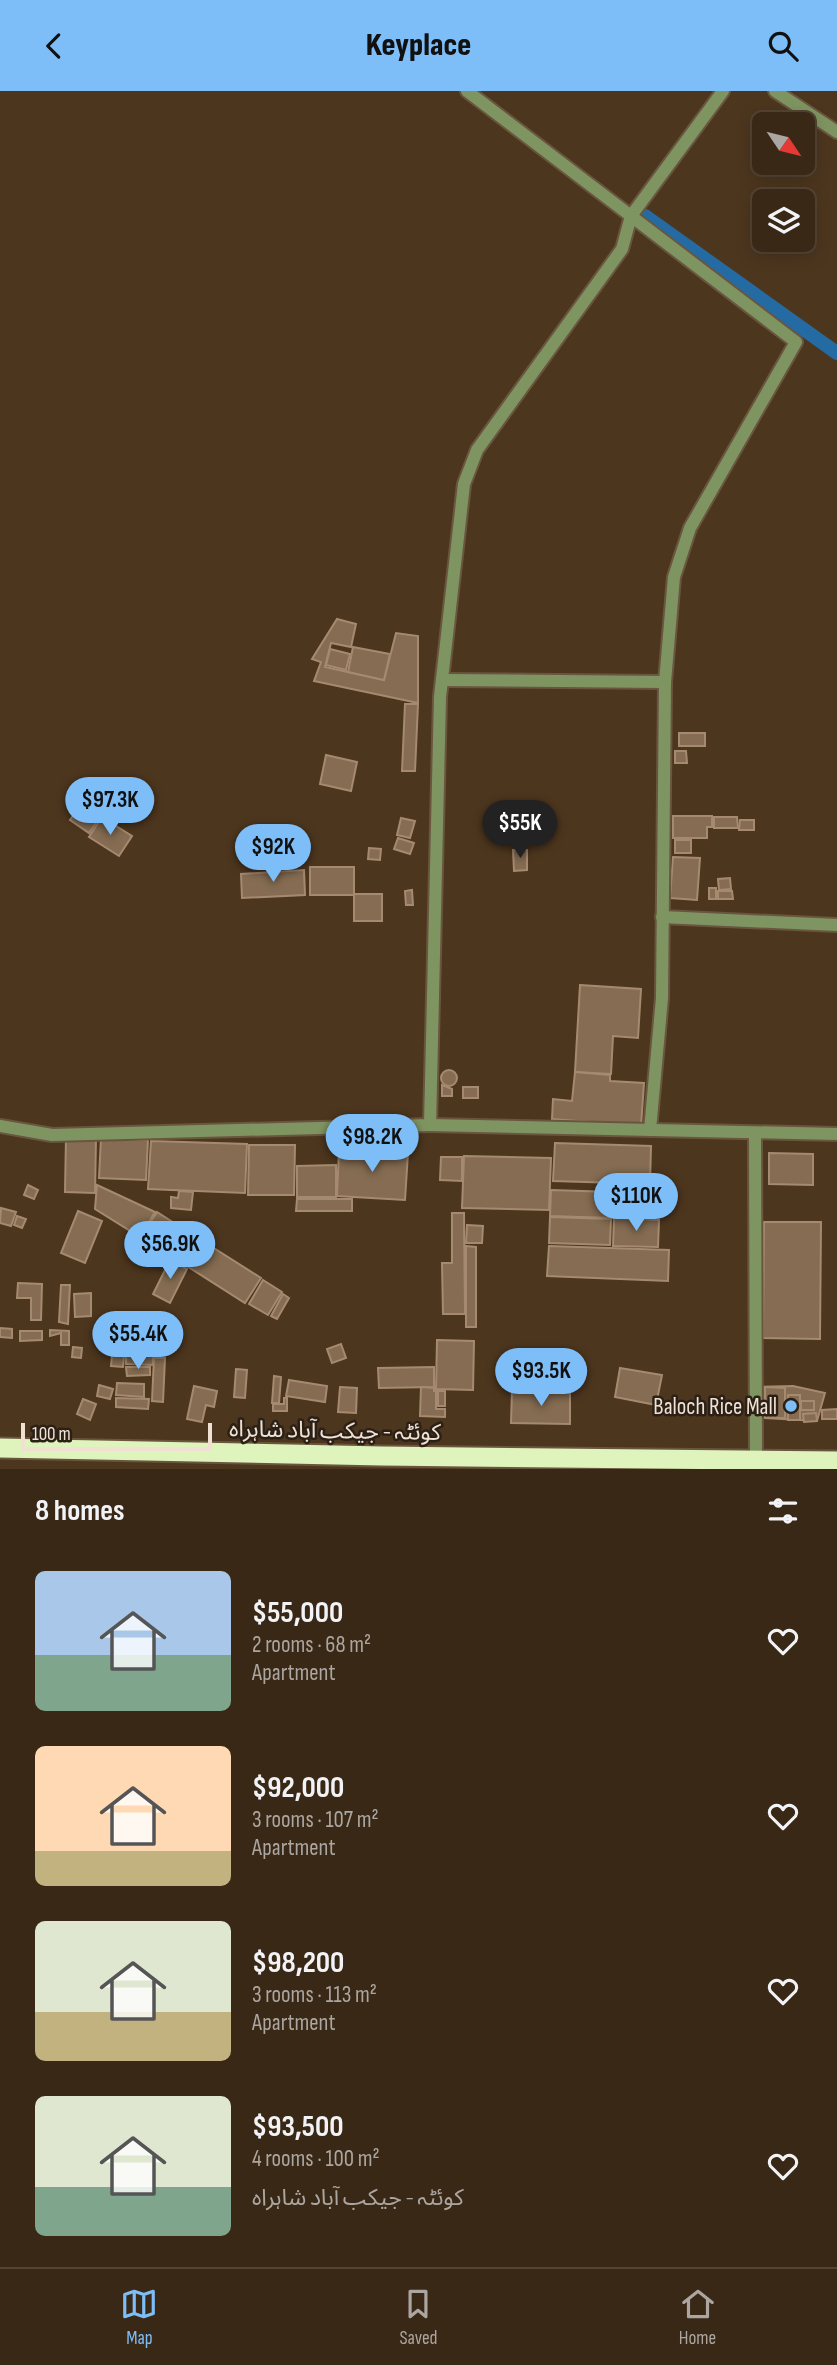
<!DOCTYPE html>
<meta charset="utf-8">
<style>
:root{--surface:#3a2816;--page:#453423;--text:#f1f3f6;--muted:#aba6a1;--line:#544435;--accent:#7dbef9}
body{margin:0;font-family:"Sofia Sans Condensed","Noto Sans Arabic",sans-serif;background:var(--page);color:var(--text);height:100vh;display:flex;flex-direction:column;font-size:26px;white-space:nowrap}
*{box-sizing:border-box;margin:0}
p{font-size:23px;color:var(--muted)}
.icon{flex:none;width:38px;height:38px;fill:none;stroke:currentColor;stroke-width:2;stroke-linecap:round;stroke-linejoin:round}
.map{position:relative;height:1378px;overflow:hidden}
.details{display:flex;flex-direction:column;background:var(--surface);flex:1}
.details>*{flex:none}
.needle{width:46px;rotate:125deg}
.buttons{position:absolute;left:752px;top:21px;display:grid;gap:14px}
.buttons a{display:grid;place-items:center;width:63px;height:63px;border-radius:10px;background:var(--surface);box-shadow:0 4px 18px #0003,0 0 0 2px var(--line);font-size:35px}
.scale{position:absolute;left:21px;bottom:18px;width:191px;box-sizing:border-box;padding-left:7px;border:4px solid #f0e1d3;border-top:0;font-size:19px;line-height:24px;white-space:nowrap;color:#f0e1d3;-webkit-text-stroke:5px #2b2016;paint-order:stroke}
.price{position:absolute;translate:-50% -60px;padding:0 16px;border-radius:24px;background:var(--accent);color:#111;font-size:23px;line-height:46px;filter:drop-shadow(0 2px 4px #0008)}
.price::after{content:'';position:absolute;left:50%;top:42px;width:21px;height:16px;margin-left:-10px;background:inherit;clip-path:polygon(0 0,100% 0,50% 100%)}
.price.current{background:#222;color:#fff}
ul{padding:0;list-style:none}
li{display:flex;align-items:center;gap:21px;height:175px;padding:0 35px}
li span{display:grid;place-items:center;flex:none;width:196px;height:140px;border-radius:10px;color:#555}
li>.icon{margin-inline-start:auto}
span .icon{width:84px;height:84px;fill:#fffc;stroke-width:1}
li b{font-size:30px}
h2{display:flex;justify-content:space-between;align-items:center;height:84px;padding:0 35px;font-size:30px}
header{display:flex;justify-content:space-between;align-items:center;height:91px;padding:0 35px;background:var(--accent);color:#111;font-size:32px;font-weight:800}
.menu{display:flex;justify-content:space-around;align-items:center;height:98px;border-top:2px solid var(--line);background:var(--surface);font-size:19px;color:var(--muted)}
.menu a{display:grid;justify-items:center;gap:4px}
.menu .current{color:var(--accent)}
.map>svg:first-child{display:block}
</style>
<header><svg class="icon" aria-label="back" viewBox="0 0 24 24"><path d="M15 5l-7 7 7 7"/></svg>Keyplace<svg class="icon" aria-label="search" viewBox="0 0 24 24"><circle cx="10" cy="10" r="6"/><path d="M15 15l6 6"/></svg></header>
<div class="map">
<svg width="837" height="1378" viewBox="0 0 837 1378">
<rect width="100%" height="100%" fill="#4d361e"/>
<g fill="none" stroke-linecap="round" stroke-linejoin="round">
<path stroke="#256ba3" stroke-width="14" d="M645 125 837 262"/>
</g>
<g fill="#856c52" stroke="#a58a6f" stroke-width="2">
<path d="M337 528 356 533 351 556 331 552 325 576 384 589 396 542 418 545V612L314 590 321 571 312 568Z"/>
<path d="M353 556 390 563 384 589 348 581Z"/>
<path d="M330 558 350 563 346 579 326 574Z"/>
<path d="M405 613H418L415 680H402Z"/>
<rect x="679" y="642" width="26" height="13"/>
<path d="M675 660H686L687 672H675Z"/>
<path d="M326 664 357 671 351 700 320 693Z"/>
<path d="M81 713 100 726 89 742 70 729Z"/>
<path d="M673 725H712V736H707V747H673Z"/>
<path d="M102 726 132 745 119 765 89 746Z"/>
<path d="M714 726H737L738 737H714Z"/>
<path d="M401 727 415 730 410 747 397 744Z"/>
<path d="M740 729H754V739H739Z"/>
<path d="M398 747 414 752 410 763 394 758Z"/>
<rect x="675" y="749" width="16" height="13"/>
<path d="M369 757 381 758 380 769 368 768Z"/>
<path d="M513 759H527V779L514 780Z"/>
<path d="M673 766 700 767 697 809 670 807Z"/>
<rect x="310" y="776" width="44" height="28"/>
<path d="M304 779 305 804 242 807 241 783Z"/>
<path d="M730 787 731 798 719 799 718 788Z"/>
<rect x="709" y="797" width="7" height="11"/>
<path d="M412 799 413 814H406L405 800Z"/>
<path d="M718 800H732L733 808H718Z"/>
<rect x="354" y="803" width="28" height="27"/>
<path d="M580 894 641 898 638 947 613 945 611 983 575 981Z"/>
<circle cx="449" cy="987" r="8"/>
<path d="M575 981 610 984V990L644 992 641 1035 552 1028 553 1008 572 1010Z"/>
<path d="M442 994 452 998V1005H442Z"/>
<rect x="463" y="996" width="15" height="11"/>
<path d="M66 1046 96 1047 95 1102 65 1101Z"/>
<path d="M101 1047 148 1049 146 1089 99 1087Z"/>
<path d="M151 1050 247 1053 245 1102 148 1098Z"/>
<path d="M555 1052 651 1055 650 1093 553 1090Z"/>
<path d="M249 1054H295L294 1104H248Z"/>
<path d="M339 1058 408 1062 405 1109 337 1105Z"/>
<path d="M769 1062 813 1063V1094L769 1093Z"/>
<path d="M464 1065 551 1067 549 1119 462 1117Z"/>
<path d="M441 1066H462V1090L440 1089Z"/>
<path d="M336 1074V1106H297V1075Z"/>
<path d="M616 1093 643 1094 642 1126H615Z"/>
<path d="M28 1094 38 1099 34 1108 24 1104Z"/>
<path d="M97 1094 155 1121 140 1146 95 1118Z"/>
<path d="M551 1099 613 1101 612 1127 550 1125Z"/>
<path d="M179 1100 193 1101 191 1119 171 1117V1106L178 1107Z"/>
<path d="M297 1108H352V1120H296Z"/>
<path d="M1 1117 16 1121 11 1135 0 1132Z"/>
<path d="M78 1120 102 1130 85 1172 61 1162Z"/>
<path d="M157 1121 261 1187 245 1212 141 1146Z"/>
<path d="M452 1122H464L465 1223H443L442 1172H452Z"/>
<path d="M17 1125 26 1128 22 1137 14 1134Z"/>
<path d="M550 1126 611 1128 610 1154 549 1152Z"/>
<path d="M614 1127 659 1129 658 1156 613 1155Z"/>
<path d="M764 1131H821L820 1248 763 1247Z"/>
<path d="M467 1134 483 1135 482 1152H466Z"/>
<path d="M466 1155 476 1156V1236H466Z"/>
<path d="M549 1155 669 1159 668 1190 547 1185Z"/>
<path d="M170 1169 187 1178 170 1212 153 1203Z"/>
<path d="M263 1189 282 1201 268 1224 249 1213Z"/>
<path d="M18 1192 42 1193 41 1229H31V1207H17Z"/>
<path d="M61 1194H70L68 1233 59 1231Z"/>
<path d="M91 1202V1225L75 1226 74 1203Z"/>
<path d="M283 1203 289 1207 277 1228 271 1225Z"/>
<path d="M0 1237 12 1238V1247L0 1246Z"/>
<path d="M50 1239 69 1240V1254H61V1242L50 1245Z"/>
<path d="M20 1240H42V1249L20 1250Z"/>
<path d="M437 1249 474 1250 473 1299 436 1298Z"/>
<path d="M341 1253 346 1267 332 1272 327 1258Z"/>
<path d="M113 1254H125L123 1276 111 1275Z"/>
<path d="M126 1254 153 1255V1274L126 1273Z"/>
<path d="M73 1256 82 1257 81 1267 72 1266Z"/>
<path d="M154 1267H165L163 1311 152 1310Z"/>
<path d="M126 1276H150V1284L127 1285Z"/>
<path d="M434 1276V1296L379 1297 378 1277Z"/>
<path d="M620 1277 662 1284 656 1314 615 1306Z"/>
<path d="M236 1278 247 1279 245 1307 234 1306Z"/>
<path d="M274 1285 281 1286 279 1312H272Z"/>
<path d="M289 1289 327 1295 325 1311 286 1305Z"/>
<path d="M117 1292 144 1293V1306L116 1304Z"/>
<path d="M99 1294 113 1298 110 1308 97 1305Z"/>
<path d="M194 1295 217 1300 214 1316 206 1314 202 1331 187 1328Z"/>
<path d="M793 1295 825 1302 817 1330 765 1327 756 1296Z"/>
<path d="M340 1296 357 1297 356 1322 338 1321Z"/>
<path d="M421 1296 434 1297V1300H436V1318H445V1326L420 1325Z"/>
<path d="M765 1296 785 1297V1327H765Z"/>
<rect x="438" y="1300" width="7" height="15"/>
<path d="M512 1300 570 1301V1333L511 1332Z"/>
<rect x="788" y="1304" width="12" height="25"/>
<path d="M116 1307 149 1308 148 1318 116 1316Z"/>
<path d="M284 1307H287V1320H273V1313H284Z"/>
<path d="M83 1308 96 1313 90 1329 77 1323Z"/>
<rect x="801" y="1310" width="13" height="9"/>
<path d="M837 1318V1328H822V1319Z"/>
<path d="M816 1322 817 1330 804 1331 803 1323Z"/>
</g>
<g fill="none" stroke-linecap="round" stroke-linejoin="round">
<defs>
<g id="minor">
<path d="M775 0 837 41"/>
<path d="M442 589 665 591 674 486 690 437 796 251 631 125 723 0"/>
<path d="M662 826 837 834"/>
<path d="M430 1034 837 1043"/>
<path d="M0 1035 52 1044 430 1034 440 606 464 393 477 359 622 158 631 125 467 0"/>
<path d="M650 1039 662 907 665 591"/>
<path d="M755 1042 756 1369"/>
</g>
<path id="trunk" d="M0 1357 382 1365 837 1370"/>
</defs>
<use href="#minor" stroke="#6a553f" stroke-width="16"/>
<use href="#trunk" stroke="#6a553f" stroke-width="23"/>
<use href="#minor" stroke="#7f9561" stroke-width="12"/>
<use href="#trunk" stroke="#def4bc" stroke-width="19"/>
</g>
<circle fill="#7dbef9" stroke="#2b2016" stroke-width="2.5" cx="791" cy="1315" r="7"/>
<g text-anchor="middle" stroke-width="5" stroke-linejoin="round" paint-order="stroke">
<g font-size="23" fill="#f0e1d3" stroke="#2b2016" text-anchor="end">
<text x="777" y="1323">Baloch Rice Mall</text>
</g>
<g font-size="23" fill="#f0e1d3" stroke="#2b2016">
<text transform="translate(335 1339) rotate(1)" y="8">کوئٹہ - جیکب آباد شاہراہ</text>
</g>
</g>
</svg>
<div class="buttons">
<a><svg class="needle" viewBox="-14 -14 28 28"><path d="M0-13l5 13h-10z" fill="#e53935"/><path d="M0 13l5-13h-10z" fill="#aba6a1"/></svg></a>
<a><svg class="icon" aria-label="layers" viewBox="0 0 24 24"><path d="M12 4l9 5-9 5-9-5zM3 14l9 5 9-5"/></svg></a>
</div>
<div class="scale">100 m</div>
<b class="price" style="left:110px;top:746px">$97.3K</b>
<b class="price current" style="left:520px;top:769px">$55K</b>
<b class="price" style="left:273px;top:793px">$92K</b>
<b class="price" style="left:372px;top:1083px">$98.2K</b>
<b class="price" style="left:636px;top:1142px">$110K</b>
<b class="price" style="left:170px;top:1190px">$56.9K</b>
<b class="price" style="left:138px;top:1280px">$55.4K</b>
<b class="price" style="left:541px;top:1317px">$93.5K</b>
</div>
<section class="details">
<h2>8 homes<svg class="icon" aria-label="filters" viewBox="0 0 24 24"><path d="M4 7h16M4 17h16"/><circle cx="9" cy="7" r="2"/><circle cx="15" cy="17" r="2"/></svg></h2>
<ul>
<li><span style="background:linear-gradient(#a9c7e8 60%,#7fa58c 0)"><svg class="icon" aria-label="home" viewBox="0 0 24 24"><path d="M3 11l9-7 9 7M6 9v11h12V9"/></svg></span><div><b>$55,000</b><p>2 rooms · 68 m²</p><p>Apartment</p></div><svg class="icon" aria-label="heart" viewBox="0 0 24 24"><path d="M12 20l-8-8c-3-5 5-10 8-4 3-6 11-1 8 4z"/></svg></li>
<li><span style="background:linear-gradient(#ffd9b3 75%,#c2b280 0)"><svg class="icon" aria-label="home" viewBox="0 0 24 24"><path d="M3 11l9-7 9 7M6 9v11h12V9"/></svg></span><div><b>$92,000</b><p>3 rooms · 107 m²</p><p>Apartment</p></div><svg class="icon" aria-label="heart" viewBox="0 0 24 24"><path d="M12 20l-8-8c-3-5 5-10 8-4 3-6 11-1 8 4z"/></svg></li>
<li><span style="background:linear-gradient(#dfe7d0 65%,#c2b280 0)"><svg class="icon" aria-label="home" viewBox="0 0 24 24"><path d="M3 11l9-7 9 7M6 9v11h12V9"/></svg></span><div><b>$98,200</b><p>3 rooms · 113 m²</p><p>Apartment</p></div><svg class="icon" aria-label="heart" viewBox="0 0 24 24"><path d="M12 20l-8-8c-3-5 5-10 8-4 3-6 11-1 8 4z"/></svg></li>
<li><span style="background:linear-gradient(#dfe7d0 65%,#7fa58c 0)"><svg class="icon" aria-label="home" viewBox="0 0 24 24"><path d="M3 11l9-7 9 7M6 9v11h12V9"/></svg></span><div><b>$93,500</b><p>4 rooms · 100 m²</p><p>کوئٹہ - جیکب آباد شاہراہ</p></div><svg class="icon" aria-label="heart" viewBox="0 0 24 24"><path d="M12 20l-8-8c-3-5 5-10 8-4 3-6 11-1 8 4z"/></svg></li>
</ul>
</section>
<nav class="menu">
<a class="current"><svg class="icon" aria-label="map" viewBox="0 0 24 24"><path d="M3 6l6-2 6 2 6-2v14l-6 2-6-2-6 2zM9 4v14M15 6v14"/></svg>Map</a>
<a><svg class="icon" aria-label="saved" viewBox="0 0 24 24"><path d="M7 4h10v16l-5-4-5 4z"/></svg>Saved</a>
<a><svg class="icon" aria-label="home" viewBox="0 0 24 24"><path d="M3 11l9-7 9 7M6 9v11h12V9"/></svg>Home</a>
</nav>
